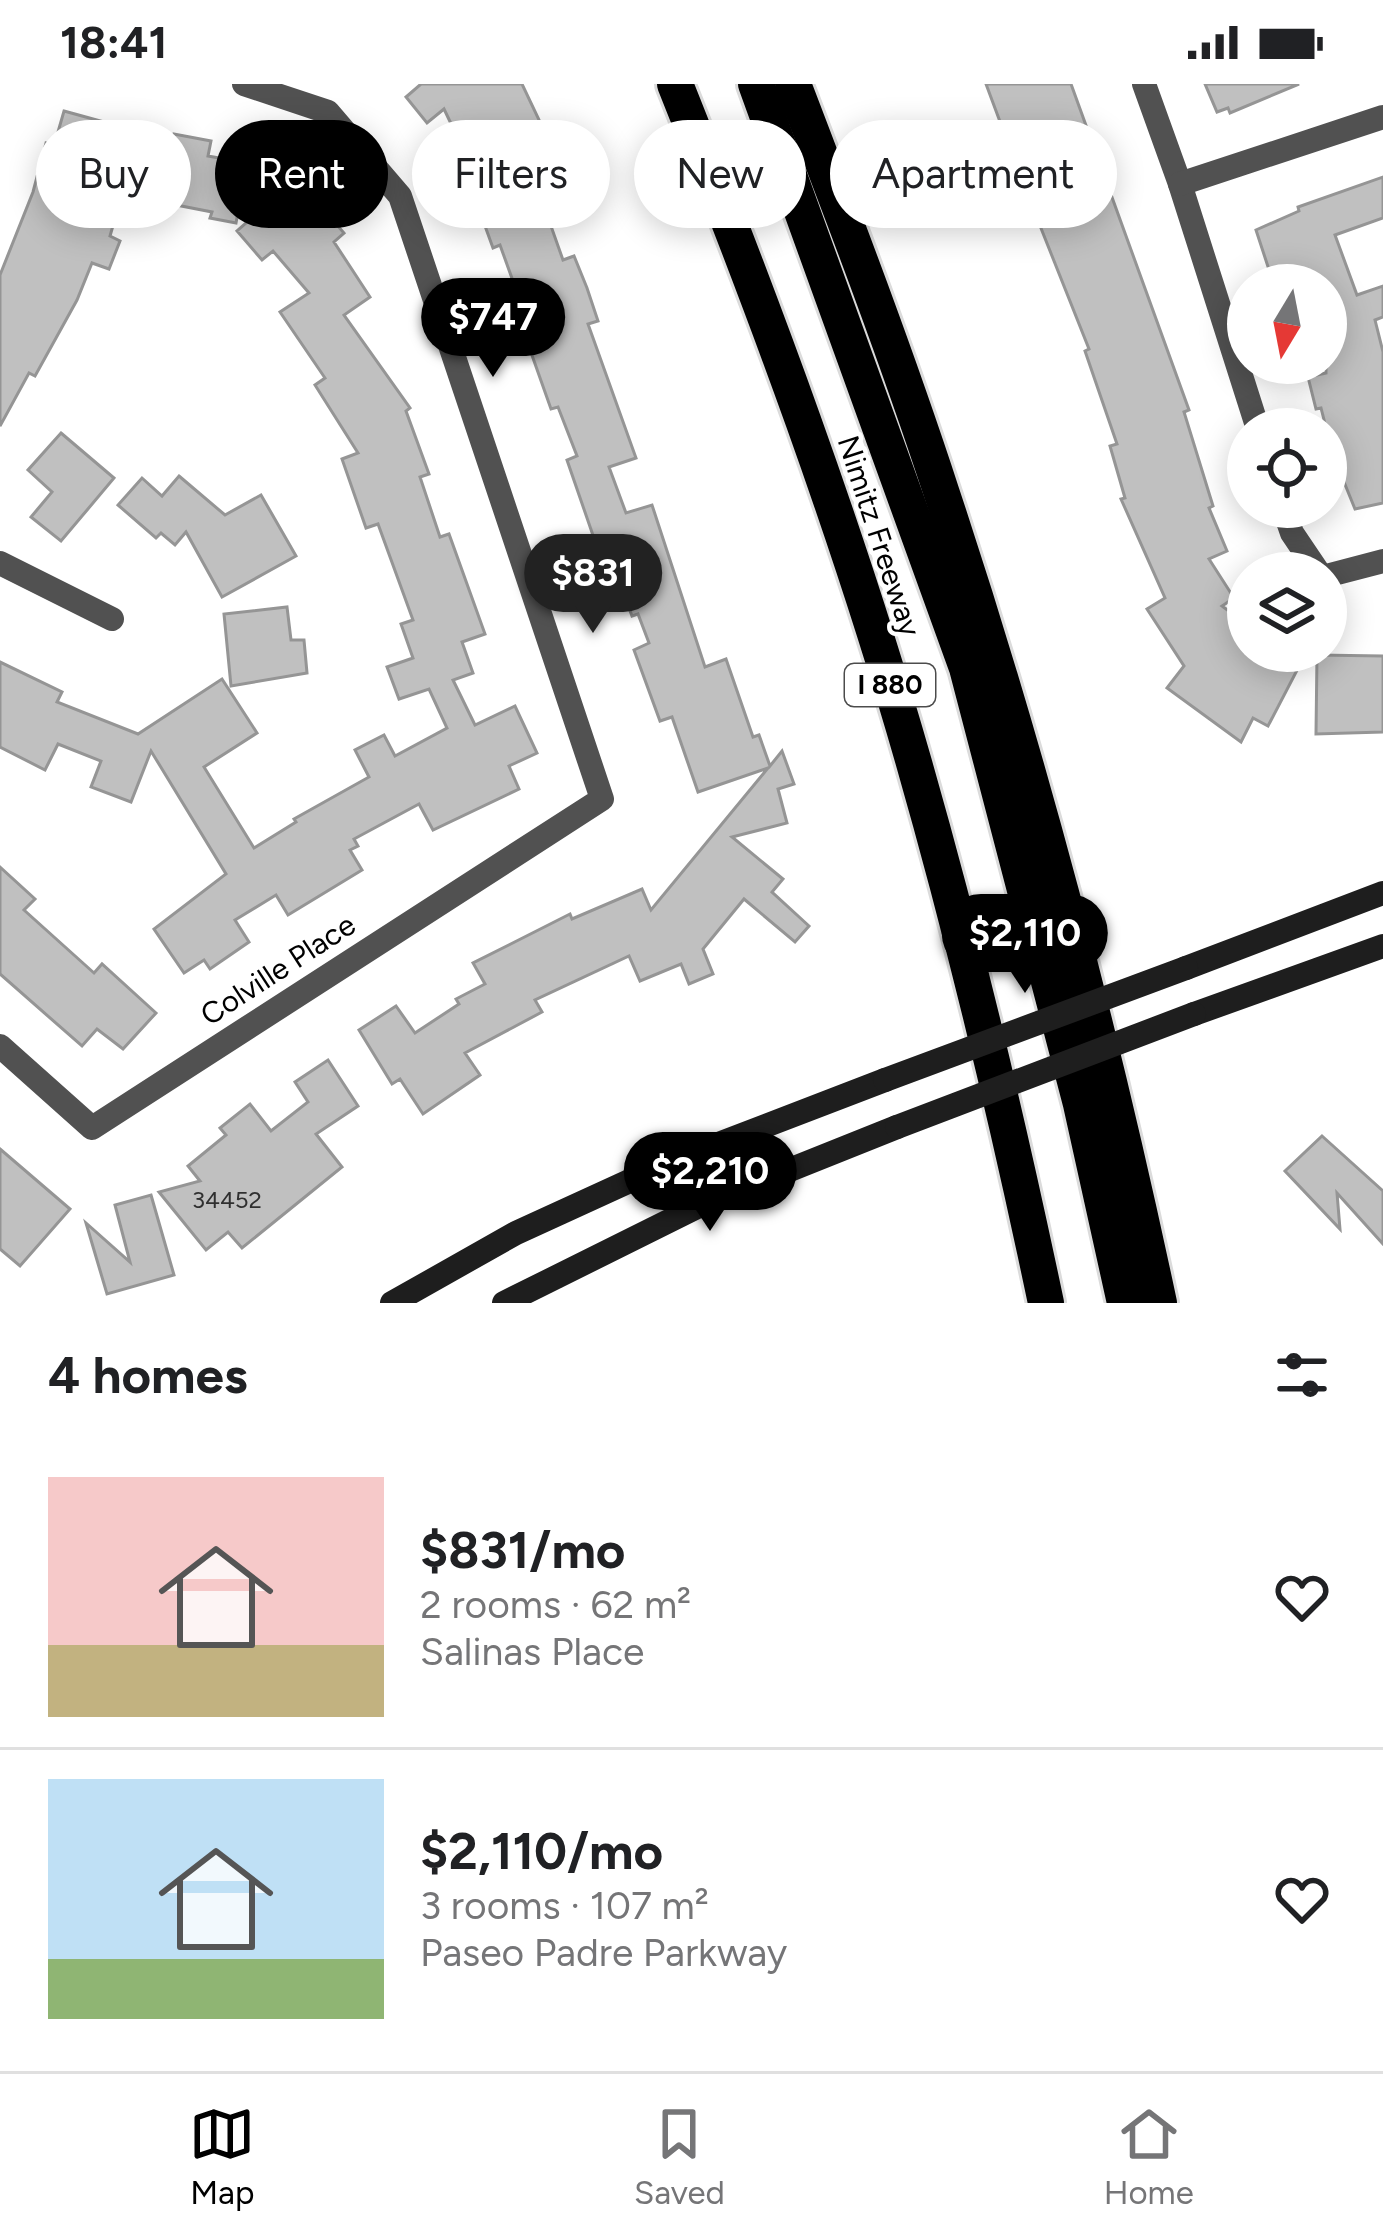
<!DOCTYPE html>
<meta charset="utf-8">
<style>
:root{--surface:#fff;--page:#f6f6f6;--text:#202124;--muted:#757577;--line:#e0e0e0;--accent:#000}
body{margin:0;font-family:Figtree,sans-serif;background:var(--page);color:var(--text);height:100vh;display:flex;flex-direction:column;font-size:45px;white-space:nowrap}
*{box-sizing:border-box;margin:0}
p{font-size:39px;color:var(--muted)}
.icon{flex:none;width:66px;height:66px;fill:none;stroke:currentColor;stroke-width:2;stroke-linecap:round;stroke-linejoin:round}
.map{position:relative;height:1219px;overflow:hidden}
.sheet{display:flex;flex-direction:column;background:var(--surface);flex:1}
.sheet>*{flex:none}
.hud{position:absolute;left:36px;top:36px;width:1311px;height:108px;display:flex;gap:24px}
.needle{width:78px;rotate:190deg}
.fabs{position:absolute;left:1227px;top:180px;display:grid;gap:24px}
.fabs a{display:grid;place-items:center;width:120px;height:120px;border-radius:50%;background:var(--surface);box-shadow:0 6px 30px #0003;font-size:60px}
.price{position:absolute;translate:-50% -102px;padding:0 27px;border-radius:42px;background:var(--accent);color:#fff;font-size:39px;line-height:78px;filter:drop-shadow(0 3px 6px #0008)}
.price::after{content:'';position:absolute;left:50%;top:72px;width:36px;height:27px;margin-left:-18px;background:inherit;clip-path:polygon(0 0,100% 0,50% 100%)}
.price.selected{background:#222;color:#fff}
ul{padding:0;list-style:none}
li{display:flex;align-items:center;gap:36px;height:300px;padding:0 48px}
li+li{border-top:3px solid var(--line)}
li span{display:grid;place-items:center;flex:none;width:336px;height:240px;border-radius:0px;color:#555}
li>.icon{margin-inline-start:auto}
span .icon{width:144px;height:144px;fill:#fffc;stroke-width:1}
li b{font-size:51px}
h2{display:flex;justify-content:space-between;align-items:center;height:144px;padding:0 48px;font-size:51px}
.pill{padding:0 42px;border-radius:54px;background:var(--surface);box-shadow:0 6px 30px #0003;font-size:42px;line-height:108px}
.pill.selected{background:var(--accent);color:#fff}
.status{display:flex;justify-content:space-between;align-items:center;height:84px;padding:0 60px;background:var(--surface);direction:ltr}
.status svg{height:33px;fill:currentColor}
.tab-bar{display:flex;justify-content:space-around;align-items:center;height:168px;border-top:3px solid var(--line);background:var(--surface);font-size:33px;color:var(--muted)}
.tab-bar a{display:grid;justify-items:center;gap:6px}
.tab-bar .selected{color:var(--accent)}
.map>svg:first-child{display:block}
</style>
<div class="status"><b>18:41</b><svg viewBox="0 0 49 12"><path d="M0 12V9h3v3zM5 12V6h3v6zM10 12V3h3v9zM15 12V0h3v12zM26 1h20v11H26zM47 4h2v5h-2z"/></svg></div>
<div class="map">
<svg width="1383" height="1219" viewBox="0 0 1383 1219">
<rect width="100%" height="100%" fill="#fff"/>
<g fill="#c0c0c0" stroke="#959595" stroke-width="3">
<path d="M421 0H522L541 40 572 119 546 128 563 176 574 172 587 204 598 237 588 240 636 374 609 383 626 429 652 421 705 583 726 575 753 653 759 651 770 682 782 667 794 700 778 705 787 739 732 753 783 795 772 808 809 842 795 858 744 815 703 865 713 890 689 900 681 880 640 897 629 872 535 916 542 928 465 969 480 991 423 1030 400 995 392 1000 359 946 396 922 415 949 459 920 456 915 485 900 473 879 570 830 572 835 642 805 651 826 768 684 698 708 672 633 660 637 634 566 649 559 638 530 632 532 615 486 606 489 567 376 577 372 558 323 551 325 528 260 525 261 509 214 518 211 500 161 493 164 476 117 486 113 444 25 427 39 406 13Z"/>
<path d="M986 0H1071L1189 326 1184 328 1213 422 1209 424 1227 467 1209 475 1234 514 1222 522 1248 541V567H1307L1268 642 1253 634 1241 658 1167 604 1184 582 1147 525 1165 514 1121 415 1125 414 1110 362 1117 360 1085 267 1089 265 1027 109 1001 119 952 127 947 113 1018 86Z"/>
<path d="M1205 0H1299L1230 29 1228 24 1217 28Z"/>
<path d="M64 27 173 57 174 50 211 57 208 72 247 79 236 139 210 134 212 128 171 120 177 87 131 79 110 152 120 157 109 185 92 179 77 216 35 292 29 289 0 342V191L33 108 46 59 54 62Z"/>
<path d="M1383 93V134L1335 151 1357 211 1383 202V233L1375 236 1383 268V419L1355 425 1344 398 1340 399 1321 324 1316 325 1308 293 1326 289V201H1274L1256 146 1299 127 1298 123Z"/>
<path d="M288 102 302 118 311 111 344 149 334 158 370 213 344 231 410 324 406 327 429 390 420 393 440 453 449 450 485 550 462 558 473 589 453 596 475 641 515 622 537 669 509 682 519 705 433 746 419 720 354 755 358 762 350 766 362 786 288 831 276 811 235 836 249 858 210 885 204 876 184 889 154 845 226 790 151 667 131 718 91 703 101 677 58 660 45 686 0 663V578L62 608 57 618 138 650 222 595 257 649 204 683 254 764 296 738 294 735 369 693 355 666 384 651 395 672 447 644 429 605 399 615 387 583 413 574 401 540 413 536 378 440 366 444 342 375 358 369 315 301 325 294 280 228 309 209 273 167 262 176 237 147Z"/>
<path d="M61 349 114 394 61 457 31 433 52 408 28 386Z"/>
<path d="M179 392 225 431 261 411 296 472 222 513 186 448 175 461 161 449 156 454 118 421 142 394 162 412Z"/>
<path d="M287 523 291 556H304L307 589 231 602 224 530Z"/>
<path d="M1317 571 1383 572V648L1316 650Z"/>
<path d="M0 783 35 815 24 826 94 889 102 880 156 929 123 965 97 945 82 962 0 890Z"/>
<path d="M328 976 358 1022 316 1050 342 1083 242 1164 228 1148 206 1166 159 1108 200 1097 188 1082 226 1051 220 1044 250 1020 271 1047 308 1018 295 998Z"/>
<path d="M1322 1052 1383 1107V1160L1337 1109 1340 1145 1285 1087Z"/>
<path d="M0 1065 70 1125 20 1182 0 1165Z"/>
<path d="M151 1111 174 1191 107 1210 86 1139 130 1178 115 1121Z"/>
</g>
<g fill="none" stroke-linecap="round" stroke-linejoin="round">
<defs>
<g id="motorway">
<path d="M675 0C764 223 848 448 914 679 965 857 1008 1038 1046 1219"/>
<path d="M756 0 967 584 1081 1020 1125 1219"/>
<path d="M793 0C845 136 897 272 942 410 1030 675 1101 946 1159 1219"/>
</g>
</defs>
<use href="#motorway" stroke="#dbdbdb" stroke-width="42"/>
<g stroke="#515151" stroke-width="24">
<path d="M1144 0 1180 100 1258 345"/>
<path d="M1180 100 1383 33"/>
<path d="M1283 423 1292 449 1319 489"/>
<path d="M0 479 112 535"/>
<path d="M1326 492 1383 477"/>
<path d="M0 962 92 1044 602 715 400 112 328 28 244 0"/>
</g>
<g stroke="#1e1e1e" stroke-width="24">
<path d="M1186 884 1383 809"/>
<path d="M1194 930 1383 862"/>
<path d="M392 1219 516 1149 669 1079 885 996"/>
<path d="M504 1219 697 1123 897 1043"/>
</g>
<use href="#motorway" stroke="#000" stroke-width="36"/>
<g stroke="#1e1e1e" stroke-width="24">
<path d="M885 996 1186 884"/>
<path d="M897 1043 1194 930"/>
</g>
</g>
<g text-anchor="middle" stroke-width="9" stroke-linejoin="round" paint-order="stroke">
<g font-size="24" fill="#303030">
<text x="227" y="1124">34452</text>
</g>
<rect fill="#fff" stroke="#4c4c4c" stroke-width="3" x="845" y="580" width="90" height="42" rx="9"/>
<g font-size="27" font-weight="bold" fill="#000">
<text x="890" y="610">I 880</text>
</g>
<g font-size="30" fill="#000" stroke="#fff">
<text transform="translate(879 452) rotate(72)" y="10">Nimitz Freeway</text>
<text transform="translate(278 886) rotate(-33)" y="10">Colville Place</text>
</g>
</g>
</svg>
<div class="fabs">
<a><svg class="needle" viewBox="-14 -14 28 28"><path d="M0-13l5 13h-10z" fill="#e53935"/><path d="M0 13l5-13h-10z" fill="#757577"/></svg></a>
<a><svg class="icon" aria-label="locate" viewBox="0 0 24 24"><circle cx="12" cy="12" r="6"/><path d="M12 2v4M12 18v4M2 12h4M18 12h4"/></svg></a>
<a><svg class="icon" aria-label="layers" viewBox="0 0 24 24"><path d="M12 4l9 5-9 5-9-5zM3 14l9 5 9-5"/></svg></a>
</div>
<b class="price" style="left:493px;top:296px">$747</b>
<b class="price selected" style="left:593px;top:552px">$831</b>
<b class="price" style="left:1025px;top:912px">$2,110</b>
<b class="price" style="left:710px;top:1150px">$2,210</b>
<div class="hud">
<a class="pill">Buy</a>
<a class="pill selected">Rent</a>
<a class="pill">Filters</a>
<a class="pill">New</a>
<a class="pill">Apartment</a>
</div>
</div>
<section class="sheet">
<h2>4 homes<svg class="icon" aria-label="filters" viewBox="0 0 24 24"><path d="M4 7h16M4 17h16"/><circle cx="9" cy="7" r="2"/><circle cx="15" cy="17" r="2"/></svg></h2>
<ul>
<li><span style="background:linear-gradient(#f6c9c9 70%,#c2b280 0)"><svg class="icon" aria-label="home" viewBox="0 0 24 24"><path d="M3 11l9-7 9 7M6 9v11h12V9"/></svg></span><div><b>$831/mo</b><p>2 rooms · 62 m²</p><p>Salinas Place</p></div><svg class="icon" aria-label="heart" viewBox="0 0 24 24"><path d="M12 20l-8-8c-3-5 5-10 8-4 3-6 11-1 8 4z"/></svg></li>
<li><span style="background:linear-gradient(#bfe0f5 75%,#8fb573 0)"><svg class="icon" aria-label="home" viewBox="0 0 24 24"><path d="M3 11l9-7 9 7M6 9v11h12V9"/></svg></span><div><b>$2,110/mo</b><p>3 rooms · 107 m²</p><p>Paseo Padre Parkway</p></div><svg class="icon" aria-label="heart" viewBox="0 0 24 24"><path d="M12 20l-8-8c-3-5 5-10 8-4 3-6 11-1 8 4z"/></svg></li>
</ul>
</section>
<nav class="tab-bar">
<a class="selected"><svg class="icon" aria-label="map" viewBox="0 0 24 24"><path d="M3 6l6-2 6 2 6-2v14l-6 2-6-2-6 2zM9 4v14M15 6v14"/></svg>Map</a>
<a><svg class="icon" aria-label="saved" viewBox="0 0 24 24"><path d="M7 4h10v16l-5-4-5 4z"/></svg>Saved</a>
<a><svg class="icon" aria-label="home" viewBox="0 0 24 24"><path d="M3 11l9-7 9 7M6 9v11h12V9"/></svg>Home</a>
</nav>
